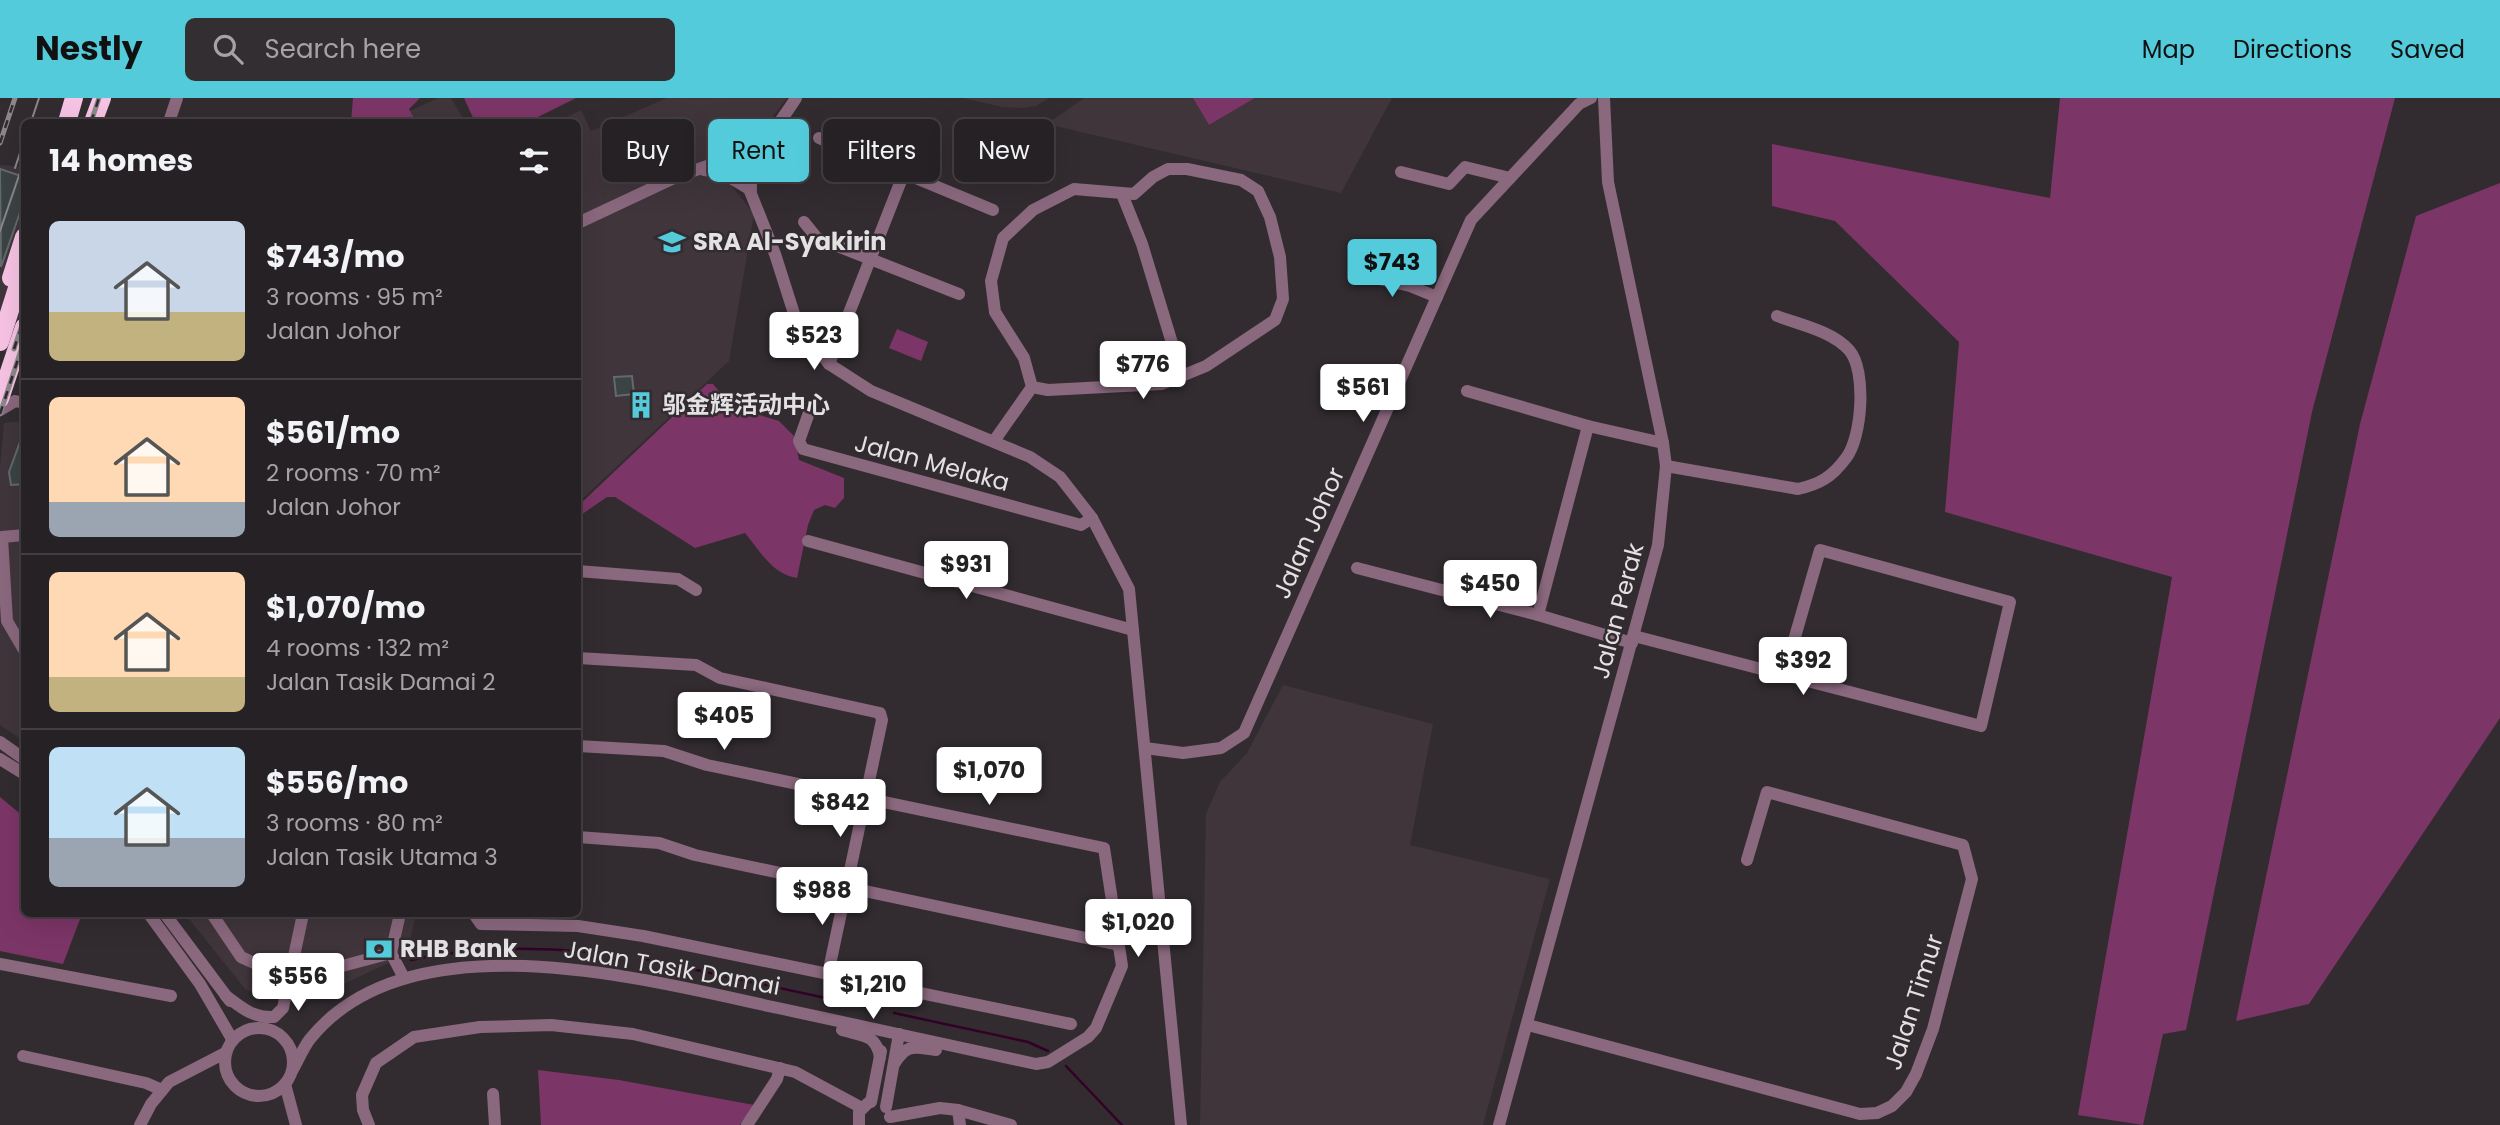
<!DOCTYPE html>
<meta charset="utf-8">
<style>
:root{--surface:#262124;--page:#322e31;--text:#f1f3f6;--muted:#a4a3a6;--line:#423e41;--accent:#53cbdb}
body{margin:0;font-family:Poppins,"Noto Sans SC",sans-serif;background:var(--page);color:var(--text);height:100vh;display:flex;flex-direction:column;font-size:26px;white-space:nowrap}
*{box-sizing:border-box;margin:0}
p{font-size:23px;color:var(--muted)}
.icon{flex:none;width:38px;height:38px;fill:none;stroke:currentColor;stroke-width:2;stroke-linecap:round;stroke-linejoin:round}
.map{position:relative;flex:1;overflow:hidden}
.panel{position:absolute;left:21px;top:21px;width:560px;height:798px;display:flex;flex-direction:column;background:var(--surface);border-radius:10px;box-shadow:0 7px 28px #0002,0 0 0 2px var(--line)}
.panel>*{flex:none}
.hud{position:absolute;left:602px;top:21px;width:665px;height:63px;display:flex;gap:14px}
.price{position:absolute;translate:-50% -60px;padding:0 16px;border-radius:7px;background:#fff;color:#222;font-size:23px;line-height:46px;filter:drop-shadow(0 2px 4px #0008)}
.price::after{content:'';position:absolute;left:50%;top:42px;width:21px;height:16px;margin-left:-10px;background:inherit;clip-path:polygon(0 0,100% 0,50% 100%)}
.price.on{background:var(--accent);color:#111}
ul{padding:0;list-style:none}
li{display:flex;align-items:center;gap:21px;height:175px;padding:0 28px}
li+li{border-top:2px solid var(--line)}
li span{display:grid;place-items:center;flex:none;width:196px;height:140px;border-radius:10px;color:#555}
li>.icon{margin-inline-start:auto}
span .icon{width:84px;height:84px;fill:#fffc;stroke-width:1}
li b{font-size:30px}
h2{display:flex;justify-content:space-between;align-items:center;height:84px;padding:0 28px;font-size:30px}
.chip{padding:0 24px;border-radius:10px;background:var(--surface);box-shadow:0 7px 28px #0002,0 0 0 2px var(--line);font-size:24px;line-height:63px}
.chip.on{background:var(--accent);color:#111}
header{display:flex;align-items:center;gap:42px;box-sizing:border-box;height:98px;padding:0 35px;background:var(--accent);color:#111}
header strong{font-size:33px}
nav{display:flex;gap:38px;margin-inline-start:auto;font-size:24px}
.search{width:490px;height:63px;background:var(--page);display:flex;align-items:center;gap:18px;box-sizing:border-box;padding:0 24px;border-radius:10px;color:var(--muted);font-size:26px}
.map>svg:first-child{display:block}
</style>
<header>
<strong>Nestly</strong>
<div class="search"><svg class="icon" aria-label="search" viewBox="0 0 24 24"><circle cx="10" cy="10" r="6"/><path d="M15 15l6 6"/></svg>Search here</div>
<nav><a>Map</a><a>Directions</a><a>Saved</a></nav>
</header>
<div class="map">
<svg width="2500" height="1027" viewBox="0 0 2500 1027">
<rect width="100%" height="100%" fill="#322c30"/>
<g fill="#3f353b">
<path d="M438 0H451L465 24H386Z"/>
<path d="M667 0H787L767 26 705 54 754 116 729 263 578 405V24H557L581 12 591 33Z"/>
<path d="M963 0H1049L1036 8 1022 10 1002 9Z"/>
<path d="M1084 0H1193L1209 27 1255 0H1392L1341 95 1047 26Z"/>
<path d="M0 67 24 69V261L0 252Z"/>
<path d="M24 323V643L0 627V368L4 325Z"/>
<path d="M1283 587 1433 626 1410 747 1550 781 1483 1027H1200L1206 716 1220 684 1247 655Z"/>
<path d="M185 816H416L407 856 304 905 246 892Z"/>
</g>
<g fill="#7c3567">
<path d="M353 0H420L409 11 416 24H351Z"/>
<path d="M464 0H576L528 24H475Z"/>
<path d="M1193 0H1255L1209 27Z"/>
<path d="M2060 0H2395L2312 314 2186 932 2163 936 2143 1027 2078 1017 2172 479 1945 414 1959 244 1835 123 1772 108V46L2050 100Z"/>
<path d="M2500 85V620L2309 906 2236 923 2360 326 2416 118Z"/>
<path d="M897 231 928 244 921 263 889 250Z"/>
<path d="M707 286H713L731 308 779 323 794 338 799 362 844 380V400L835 410 825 407 814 412 808 427 797 480C772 476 760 453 745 435L695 450 615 399H607L578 419V408Z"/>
<path d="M0 699 24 719V816H82L63 866 0 853Z"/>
<path d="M538 972 619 982 754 1007 740 1027H541Z"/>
</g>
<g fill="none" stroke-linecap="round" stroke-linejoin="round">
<g stroke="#330027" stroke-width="2.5">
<path d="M641 860 872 910"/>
<path d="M411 862C482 846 551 850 623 857"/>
<path d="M894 915 1028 944 1048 953"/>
<path d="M1066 968 1122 1027"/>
</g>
</g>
<g fill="#3c4344" stroke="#626a6b" stroke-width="2">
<path d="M0 71 24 79 20 101 24 103 1 169Z"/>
<path d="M632 278 634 296 616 298 614 279Z"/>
<path d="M649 296 651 318 633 319 631 297Z"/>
<path d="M24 333V386L11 387 9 374Z"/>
</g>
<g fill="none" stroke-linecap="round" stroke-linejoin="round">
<g stroke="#8a687e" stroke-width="12">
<path d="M169 24 177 0"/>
<path d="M819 40 993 112"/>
<path d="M736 58 775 156 797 225 829 266 871 293 1030 359 1060 379 1092 420 1129 491 1181 1027"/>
<path d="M704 72 721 74 751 92"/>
<path d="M1401 74 1449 86 1465 69 1510 80"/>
<path d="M751 88C748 64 783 21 796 0"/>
<path d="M1122 96 1142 146 1182 278"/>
<path d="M804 124 817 140 959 196"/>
<path d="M578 125 676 79 736 58 775 34"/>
<path d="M1357 176 1410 188 1437 199"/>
<path d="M829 266 904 75"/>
<path d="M1467 293 1588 328 1663 345"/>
<path d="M811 309 799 343 803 351 1081 427 1092 420"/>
<path d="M0 312 15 303 24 305"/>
<path d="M994 343 1032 289 1048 292 1162 286 1206 268 1275 222 1283 201 1280 159 1270 119 1258 93 1241 82 1187 71H1168L1153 79 1134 96 1074 91 1033 112 1003 140 991 183 995 214 1024 260 1032 289"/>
<path d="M1666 368 1798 391C1820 386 1832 379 1846 360 1862 340 1867 272 1849 252 1832 233 1801 227 1777 218"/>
<path d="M24 437 2 439 7 523 24 552"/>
<path d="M808 443 1133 532"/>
<path d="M1357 470 1538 517 1632 545"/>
<path d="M578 473 678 481 696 492"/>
<path d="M1538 517 1588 328"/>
<path d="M1634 538 1981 628 2010 504 1820 452 1784 577"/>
<path d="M578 560 696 567 720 580 880 615 882 622 828 876"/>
<path d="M0 644 24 661"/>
<path d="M1145 650 1183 655 1221 650 1244 635 1471 122 1579 6 1591 0"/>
<path d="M0 661 24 676"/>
<path d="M578 739 659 745 695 757 1119 847"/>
<path d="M149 816 200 886 232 941"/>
<path d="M165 816 230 903"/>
<path d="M212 816 241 859 276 875 301 879 391 855"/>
<path d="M400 816 391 855 404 880"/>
<path d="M474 816 481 826 578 828 643 838 1071 926"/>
<path d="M0 866 171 898"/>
<path d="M226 898C242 910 253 920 274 919L283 910 303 816"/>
<path d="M1528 927 1860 1016 1877 1015 1892 1008 1906 994 1916 976 1933 931 1972 781 1963 747 1767 694 1747 762"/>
<circle cx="259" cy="964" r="34"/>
<path d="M842 932C862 938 876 936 880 959"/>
<path d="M23 958 146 985 162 992"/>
<path d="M894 966C907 945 914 949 936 952"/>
<path d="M292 973C298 963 303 950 310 941 410 817 647 882 778 910 864 929 950 947 1036 966L1048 964 1088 939 1096 930 1122 868 1104 750 707 667 664 653 578 648"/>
<path d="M285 986 296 1027"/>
<path d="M493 996 495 1027"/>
<path d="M871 1004 881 953"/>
<path d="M886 1009 899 936"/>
<path d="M958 1012 960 1027"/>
<path d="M890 1019 940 1010 958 1012 1011 1027"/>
<path d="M140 1027 151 1006 169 984 225 955"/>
<path d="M369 1027 363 1012 362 997 376 965 414 939 480 929 551 927 633 936 795 974 862 1010"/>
<path d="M747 1027 777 981 780 970"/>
<path d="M859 1027V1014L868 1005"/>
<path d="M1499 1027 1658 447 1666 368 1663 345 1608 84 1604 0"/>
</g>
<g stroke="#f7c3e4" stroke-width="18">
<path d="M67 24 74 0"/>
<path d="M93 24 102 0"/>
<path d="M11 180 24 139"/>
<path d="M0 244 24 168"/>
<path d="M0 301 24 229"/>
</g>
<g stroke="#8b878a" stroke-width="2">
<path d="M31 24 39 0"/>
<path d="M15 70 24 43"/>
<path d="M0 133 24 63"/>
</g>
<defs>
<g id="rail">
<path d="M91 24 99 0"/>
<path d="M0 45 15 0"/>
<path d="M14 251 24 221"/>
<path d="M0 316 24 243"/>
</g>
</defs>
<use href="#rail" stroke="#8b878a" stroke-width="5"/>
<use href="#rail" stroke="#322c30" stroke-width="2.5" stroke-dasharray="8" stroke-linecap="butt"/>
</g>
<defs>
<symbol id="school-bare" viewBox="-9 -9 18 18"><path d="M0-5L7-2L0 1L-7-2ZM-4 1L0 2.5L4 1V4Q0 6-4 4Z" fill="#53cbdb" stroke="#322c30" stroke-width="2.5" paint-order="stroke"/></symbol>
<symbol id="building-bare" viewBox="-9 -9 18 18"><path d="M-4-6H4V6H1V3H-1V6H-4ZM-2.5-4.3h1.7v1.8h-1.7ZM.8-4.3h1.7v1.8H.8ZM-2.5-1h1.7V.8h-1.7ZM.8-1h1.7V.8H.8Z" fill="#53cbdb" stroke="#322c30" stroke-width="2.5" paint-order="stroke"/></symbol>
<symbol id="bank-bare" viewBox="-9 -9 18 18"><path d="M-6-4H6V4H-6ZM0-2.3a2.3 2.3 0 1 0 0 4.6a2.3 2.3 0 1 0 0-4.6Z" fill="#53cbdb" stroke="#322c30" stroke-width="2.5" paint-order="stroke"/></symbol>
</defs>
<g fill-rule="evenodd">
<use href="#school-bare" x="653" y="125" width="38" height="38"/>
<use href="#building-bare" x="622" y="288" width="38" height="38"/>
<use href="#bank-bare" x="360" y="832" width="38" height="38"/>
</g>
<g text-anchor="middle" stroke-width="5" stroke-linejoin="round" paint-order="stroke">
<g font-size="24" font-weight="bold" fill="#e4e1e3" stroke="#322c30" text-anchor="start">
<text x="693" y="152">SRA Al-Syakirin</text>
<text x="662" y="315">邬金辉活动中心</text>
<text x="400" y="859">RHB Bank</text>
</g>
<g font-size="24" fill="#e4e1e3" stroke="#322c30">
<text transform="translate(932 365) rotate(15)" y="8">Jalan Melaka</text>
<text transform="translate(1309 435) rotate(-66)" y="8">Jalan Johor</text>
<text transform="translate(1618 513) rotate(-75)" y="8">Jalan Perak</text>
<text transform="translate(672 870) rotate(10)" y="8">Jalan Tasik Damai</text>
<text transform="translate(1914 904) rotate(-72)" y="8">Jalan Timur</text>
</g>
</g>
</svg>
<b class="price on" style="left:1392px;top:201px">$743</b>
<b class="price" style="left:814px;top:274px">$523</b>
<b class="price" style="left:1143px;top:303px">$776</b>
<b class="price" style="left:1363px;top:326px">$561</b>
<b class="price" style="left:966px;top:503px">$931</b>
<b class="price" style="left:1490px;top:522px">$450</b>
<b class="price" style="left:1803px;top:599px">$392</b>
<b class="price" style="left:724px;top:654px">$405</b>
<b class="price" style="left:989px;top:709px">$1,070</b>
<b class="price" style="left:840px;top:741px">$842</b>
<b class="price" style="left:822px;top:829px">$988</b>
<b class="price" style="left:1138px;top:861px">$1,020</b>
<b class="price" style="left:298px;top:915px">$556</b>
<b class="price" style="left:873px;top:923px">$1,210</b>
<div class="hud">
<a class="chip">Buy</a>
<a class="chip on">Rent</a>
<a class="chip">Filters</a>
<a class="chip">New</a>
</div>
<section class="panel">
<h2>14 homes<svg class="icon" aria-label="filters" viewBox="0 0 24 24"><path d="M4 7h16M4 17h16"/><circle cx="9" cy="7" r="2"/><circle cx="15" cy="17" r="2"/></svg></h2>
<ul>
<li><span style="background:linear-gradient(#c9d6e8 65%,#c2b280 0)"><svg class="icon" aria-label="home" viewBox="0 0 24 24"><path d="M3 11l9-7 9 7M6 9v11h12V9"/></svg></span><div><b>$743/mo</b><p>3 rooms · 95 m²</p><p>Jalan Johor</p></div></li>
<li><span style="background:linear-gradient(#ffd9b3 75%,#9aa5b1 0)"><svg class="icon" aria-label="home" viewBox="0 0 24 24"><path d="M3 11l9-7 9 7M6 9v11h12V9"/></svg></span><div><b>$561/mo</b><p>2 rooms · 70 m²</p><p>Jalan Johor</p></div></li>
<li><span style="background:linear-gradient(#ffd9b3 75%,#c2b280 0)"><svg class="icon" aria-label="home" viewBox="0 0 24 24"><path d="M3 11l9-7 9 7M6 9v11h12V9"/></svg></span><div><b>$1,070/mo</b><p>4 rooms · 132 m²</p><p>Jalan Tasik Damai 2</p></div></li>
<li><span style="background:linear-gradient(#bfe0f5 65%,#9aa5b1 0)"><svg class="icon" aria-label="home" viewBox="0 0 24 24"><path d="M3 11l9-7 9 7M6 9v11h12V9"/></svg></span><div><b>$556/mo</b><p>3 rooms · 80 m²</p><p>Jalan Tasik Utama 3</p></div></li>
</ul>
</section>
</div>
